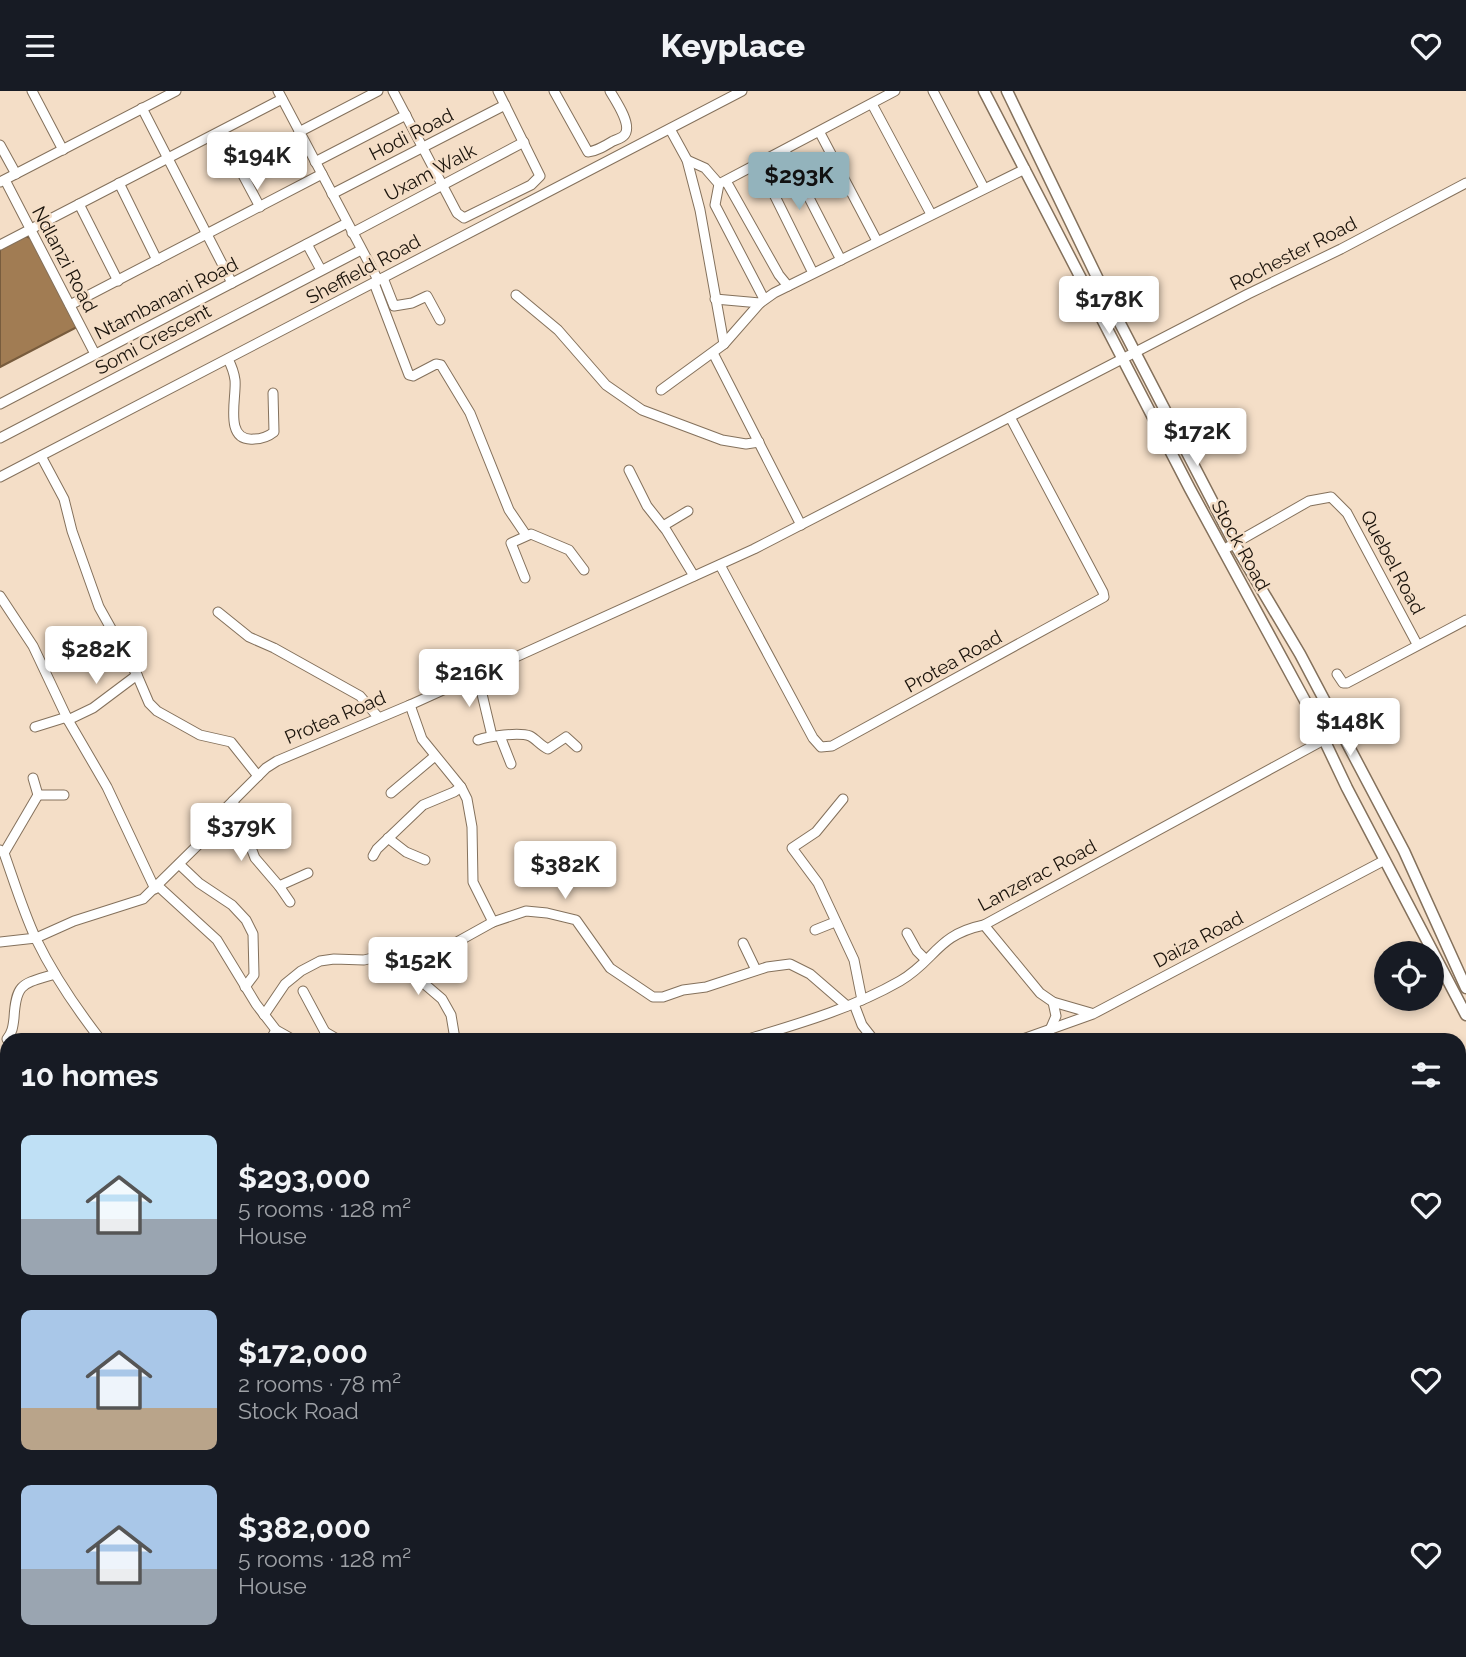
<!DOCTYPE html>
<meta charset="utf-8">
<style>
:root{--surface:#171b24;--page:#242831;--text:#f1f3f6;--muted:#9ea1a6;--accent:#93b3bc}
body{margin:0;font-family:Raleway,sans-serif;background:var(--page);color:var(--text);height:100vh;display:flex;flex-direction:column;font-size:26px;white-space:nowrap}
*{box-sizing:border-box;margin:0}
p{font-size:23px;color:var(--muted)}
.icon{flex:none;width:38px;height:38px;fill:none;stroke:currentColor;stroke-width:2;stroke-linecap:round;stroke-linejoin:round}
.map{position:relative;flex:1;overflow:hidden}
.panel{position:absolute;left:0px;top:942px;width:1466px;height:625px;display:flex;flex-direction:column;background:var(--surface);border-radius:21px 21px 0 0;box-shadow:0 4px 10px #0003}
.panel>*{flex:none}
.buttons{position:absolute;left:1374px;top:850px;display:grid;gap:14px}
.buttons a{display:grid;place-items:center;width:70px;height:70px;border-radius:50%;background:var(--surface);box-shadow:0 4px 10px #0003;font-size:35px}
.price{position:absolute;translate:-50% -60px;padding:0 16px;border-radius:7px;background:#fff;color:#222;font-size:23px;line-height:46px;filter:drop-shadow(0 2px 4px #0008)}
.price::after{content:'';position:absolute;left:50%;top:42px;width:21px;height:16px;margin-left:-10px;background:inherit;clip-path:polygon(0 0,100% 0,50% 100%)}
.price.active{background:var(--accent);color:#111}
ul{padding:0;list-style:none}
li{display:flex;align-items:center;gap:21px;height:175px;padding:0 21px}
li span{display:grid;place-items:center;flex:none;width:196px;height:140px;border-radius:10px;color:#555}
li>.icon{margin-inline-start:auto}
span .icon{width:84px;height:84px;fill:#fffc;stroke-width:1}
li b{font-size:30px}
h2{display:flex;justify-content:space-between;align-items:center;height:84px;padding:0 21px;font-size:30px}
header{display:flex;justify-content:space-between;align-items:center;height:91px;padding:0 21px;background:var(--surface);font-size:32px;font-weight:800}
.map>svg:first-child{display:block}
</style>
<header><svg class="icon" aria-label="menu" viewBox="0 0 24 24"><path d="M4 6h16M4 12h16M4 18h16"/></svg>Keyplace<svg class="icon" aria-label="heart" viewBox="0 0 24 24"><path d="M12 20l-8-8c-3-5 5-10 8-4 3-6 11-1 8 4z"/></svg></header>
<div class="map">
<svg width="1466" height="1566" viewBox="0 0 1466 1566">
<rect width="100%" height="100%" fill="#f4dec7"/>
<path fill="#a17c53" stroke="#785c3d" stroke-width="2" d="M24 145 31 147 77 236 0 276V157Z"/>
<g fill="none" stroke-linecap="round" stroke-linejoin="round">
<defs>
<g id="minor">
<path d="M32 0 63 59"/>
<path d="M278 0 378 189"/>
<path d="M393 0 457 122 464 127 531 94 540 85 498 0"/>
<path d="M554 0 588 61C597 60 605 55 613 50 618 48 625 46 626 41 630 30 615 9 610 0"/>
<path d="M933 0 984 97"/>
<path d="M872 13 931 123"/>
<path d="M142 17 232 192"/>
<path d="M670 38 687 69 700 119 724 253"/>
<path d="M220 41 260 116"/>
<path d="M299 41 378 0"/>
<path d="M820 42 877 150"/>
<path d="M0 54 16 83"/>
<path d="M785 60 841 169"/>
<path d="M687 69 705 77 719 93"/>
<path d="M315 71 406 24"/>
<path d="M759 73 813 182"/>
<path d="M5 89 95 263"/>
<path d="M726 90 779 184 788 195"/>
<path d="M0 91 176 0"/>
<path d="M119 92 157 169"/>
<path d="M332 103 505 14"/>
<path d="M79 113 118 190"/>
<path d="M352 142 524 51"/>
<path d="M307 153 321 179"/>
<path d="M0 154 282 8"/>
<path d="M383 187 394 215 412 212 427 205 440 229"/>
<path d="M374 192 409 284 413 285 436 273 441 274 470 322 509 419 526 444"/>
<path d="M516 204 558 239 606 294 642 319 722 349 746 353 759 351"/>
<path d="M715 208 760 212"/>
<path d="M764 208 715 114 719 93 895 0"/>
<path d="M70 214 322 83"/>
<path d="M713 262 801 434"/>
<path d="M228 268C231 274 234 281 235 289 237 306 223 351 254 348 261 348 269 345 274 341L273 302"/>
<path d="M661 299 724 253 760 212 774 202 1025 78"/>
<path d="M0 313 347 132"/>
<path d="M0 347 361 159"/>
<path d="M41 365 64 408 72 440 99 516 137 584 149 612 157 620 200 644 231 651 258 685"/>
<path d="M629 379 647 415 666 439 694 485"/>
<path d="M0 386 742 0"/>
<path d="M663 435 688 420"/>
<path d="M1223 459 1309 410 1331 406 1347 422 1417 553"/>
<path d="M720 474 813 647 821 656 832 655 1104 506 1103 501 1010 326"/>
<path d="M525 487 511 452 531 443 569 459 584 479"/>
<path d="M0 505 33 555 68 629 107 696 155 798"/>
<path d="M218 521 249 546 274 557 360 605 378 626"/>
<path d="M477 582 492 645"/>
<path d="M1337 583 1343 592H1347L1466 529"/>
<path d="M410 614 422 648 461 696 467 708 472 736 473 791 493 831"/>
<path d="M68 629 93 617 137 584"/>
<path d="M35 636 67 626"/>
<path d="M500 645 511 673"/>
<path d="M478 649C489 645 519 641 530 645 536 648 541 655 548 658L566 646 577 656"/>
<path d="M33 687 38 704"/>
<path d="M391 702 435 665"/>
<path d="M38 704H64"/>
<path d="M843 708 816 741 792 757 818 792 854 869 862 909"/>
<path d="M233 710 255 767 279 795 290 811"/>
<path d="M388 747 406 761 425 769"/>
<path d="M0 759 4 762C14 790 23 820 36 848 53 883 76 917 100 948"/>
<path d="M4 762 38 704"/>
<path d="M373 765 377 758 423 714 454 701 461 696"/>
<path d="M179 773 199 792 232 814 246 829 253 843 254 884 245 896"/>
<path d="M158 795 217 849 256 913 276 939 292 948"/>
<path d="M279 795 308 782"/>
<path d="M984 834 1040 902 1053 911 1091 922"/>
<path d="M815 839 835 831"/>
<path d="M907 842 917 860 925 868"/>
<path d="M0 851 36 847 74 830 143 808 204 748 222 721 266 677 277 670 410 614 754 458 1248 203 1341 158 1466 92"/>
<path d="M743 852 756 879"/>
<path d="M396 861 407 878 442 908 451 924 455 948"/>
<path d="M303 900 325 941V948"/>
<path d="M854 913 862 934 873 948"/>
<path d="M264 924 285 893 301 880 320 870 334 868 364 869 411 858 448 856 493 831 526 820 547 822 576 829 610 877 653 906H663L683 899 706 896 767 876 790 873 810 883 847 915"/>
<path d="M1050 939 1056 925 1053 911"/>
<path d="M325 941 337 948"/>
<path d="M7 948C12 942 13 936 14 927 16 891 23 893 55 883"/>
<path d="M271 948 276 939"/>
<path d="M748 948C801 932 853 917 900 890 936 869 936 844 984 834L1342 639"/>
<path d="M1023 948 1093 923 1385 769"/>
<path d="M1460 1058 1466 1061"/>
<path d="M1460 1109 1466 1111"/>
<path d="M1460 1159 1466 1162"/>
<path d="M0 1198 7 1207"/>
<path d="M1460 1210 1466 1213"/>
<path d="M1460 1269 1466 1272"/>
<path d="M1460 1318 1466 1332"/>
<path d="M0 1360H7"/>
<path d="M0 1415 7 1413"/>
<path d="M1460 1434 1466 1428"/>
<path d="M0 1544 7 1545"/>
<path d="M45 1559 49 1566"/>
<path d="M298 1559 301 1566"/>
<path d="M707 1559 724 1562 737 1559"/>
<path d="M748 1559 753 1566"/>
<path d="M1008 1559 1010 1566"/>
<path d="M1434 1559 1438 1566"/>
<path d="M319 1566 328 1559"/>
<path d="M983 1566 989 1559"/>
</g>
<g id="major">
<path d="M984 0 1190 398 1309 617 1347 697 1466 924"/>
<path d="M1007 0 1110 213 1234 452 1300 563 1404 760 1466 897"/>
<path d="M1460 990 1466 986"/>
<path d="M0 1436H7"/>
</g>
</defs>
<use href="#minor" stroke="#84715c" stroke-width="11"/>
<use href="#major" stroke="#84715c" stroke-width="13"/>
<use href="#minor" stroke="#fff" stroke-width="9"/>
<use href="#major" stroke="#fff" stroke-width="10"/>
</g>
<g text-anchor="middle" stroke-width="5" stroke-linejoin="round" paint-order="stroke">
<g font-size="19" fill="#1a130b" stroke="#f4dec7">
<text transform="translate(411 43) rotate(-27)" y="7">Hodi Road</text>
<text transform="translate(430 81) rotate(-28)" y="7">Uxam Walk</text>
<text transform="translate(1293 162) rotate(-27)" y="7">Rochester Road</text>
<text transform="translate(65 168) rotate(62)" y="7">Ndlanzi Road</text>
<text transform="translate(363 178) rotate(-28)" y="7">Sheffield Road</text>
<text transform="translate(166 207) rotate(-27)" y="7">Ntambanani Road</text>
<text transform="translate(153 248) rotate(-28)" y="7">Somi Crescent</text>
<text transform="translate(1241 454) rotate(61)" y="7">Stock Road</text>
<text transform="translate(1393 471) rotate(62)" y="7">Quebel Road</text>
<text transform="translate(953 570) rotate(-29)" y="7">Protea Road</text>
<text transform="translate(335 626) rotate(-23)" y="7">Protea Road</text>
<text transform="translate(1037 784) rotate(-28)" y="7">Lanzerac Road</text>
<text transform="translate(1198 848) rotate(-28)" y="7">Daiza Road</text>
</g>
</g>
</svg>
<div class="buttons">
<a><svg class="icon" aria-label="locate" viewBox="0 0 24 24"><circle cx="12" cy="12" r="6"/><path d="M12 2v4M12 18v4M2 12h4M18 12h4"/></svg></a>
</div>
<b class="price" style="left:257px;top:101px">$194K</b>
<b class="price active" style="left:799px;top:121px">$293K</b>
<b class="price" style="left:1109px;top:245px">$178K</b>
<b class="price" style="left:1197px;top:377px">$172K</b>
<b class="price" style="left:96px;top:595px">$282K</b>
<b class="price" style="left:469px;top:618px">$216K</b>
<b class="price" style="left:1350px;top:667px">$148K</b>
<b class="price" style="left:241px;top:772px">$379K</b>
<b class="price" style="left:565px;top:810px">$382K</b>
<b class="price" style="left:418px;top:906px">$152K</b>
<section class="panel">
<h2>10 homes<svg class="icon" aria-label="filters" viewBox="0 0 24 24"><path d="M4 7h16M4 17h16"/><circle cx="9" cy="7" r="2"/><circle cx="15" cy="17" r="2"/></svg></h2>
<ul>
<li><span style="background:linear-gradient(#bfe0f5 60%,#9aa5b1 0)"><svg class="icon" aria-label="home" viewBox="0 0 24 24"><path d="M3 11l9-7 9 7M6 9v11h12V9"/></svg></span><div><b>$293,000</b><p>5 rooms · 128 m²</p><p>House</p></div><svg class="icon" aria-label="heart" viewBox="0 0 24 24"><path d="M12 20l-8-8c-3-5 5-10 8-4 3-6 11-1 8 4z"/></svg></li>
<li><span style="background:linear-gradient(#a9c7e8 70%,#b9a48a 0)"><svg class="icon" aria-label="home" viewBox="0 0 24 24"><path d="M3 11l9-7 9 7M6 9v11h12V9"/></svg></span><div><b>$172,000</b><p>2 rooms · 78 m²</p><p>Stock Road</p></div><svg class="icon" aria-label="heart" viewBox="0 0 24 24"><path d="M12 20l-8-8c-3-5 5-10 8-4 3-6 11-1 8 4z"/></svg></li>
<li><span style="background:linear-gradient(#a9c7e8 60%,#9aa5b1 0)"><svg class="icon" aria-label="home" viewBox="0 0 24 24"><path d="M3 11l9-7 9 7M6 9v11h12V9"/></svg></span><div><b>$382,000</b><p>5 rooms · 128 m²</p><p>House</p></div><svg class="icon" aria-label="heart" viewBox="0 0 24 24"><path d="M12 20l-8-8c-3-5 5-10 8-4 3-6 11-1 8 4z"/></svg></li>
</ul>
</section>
</div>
